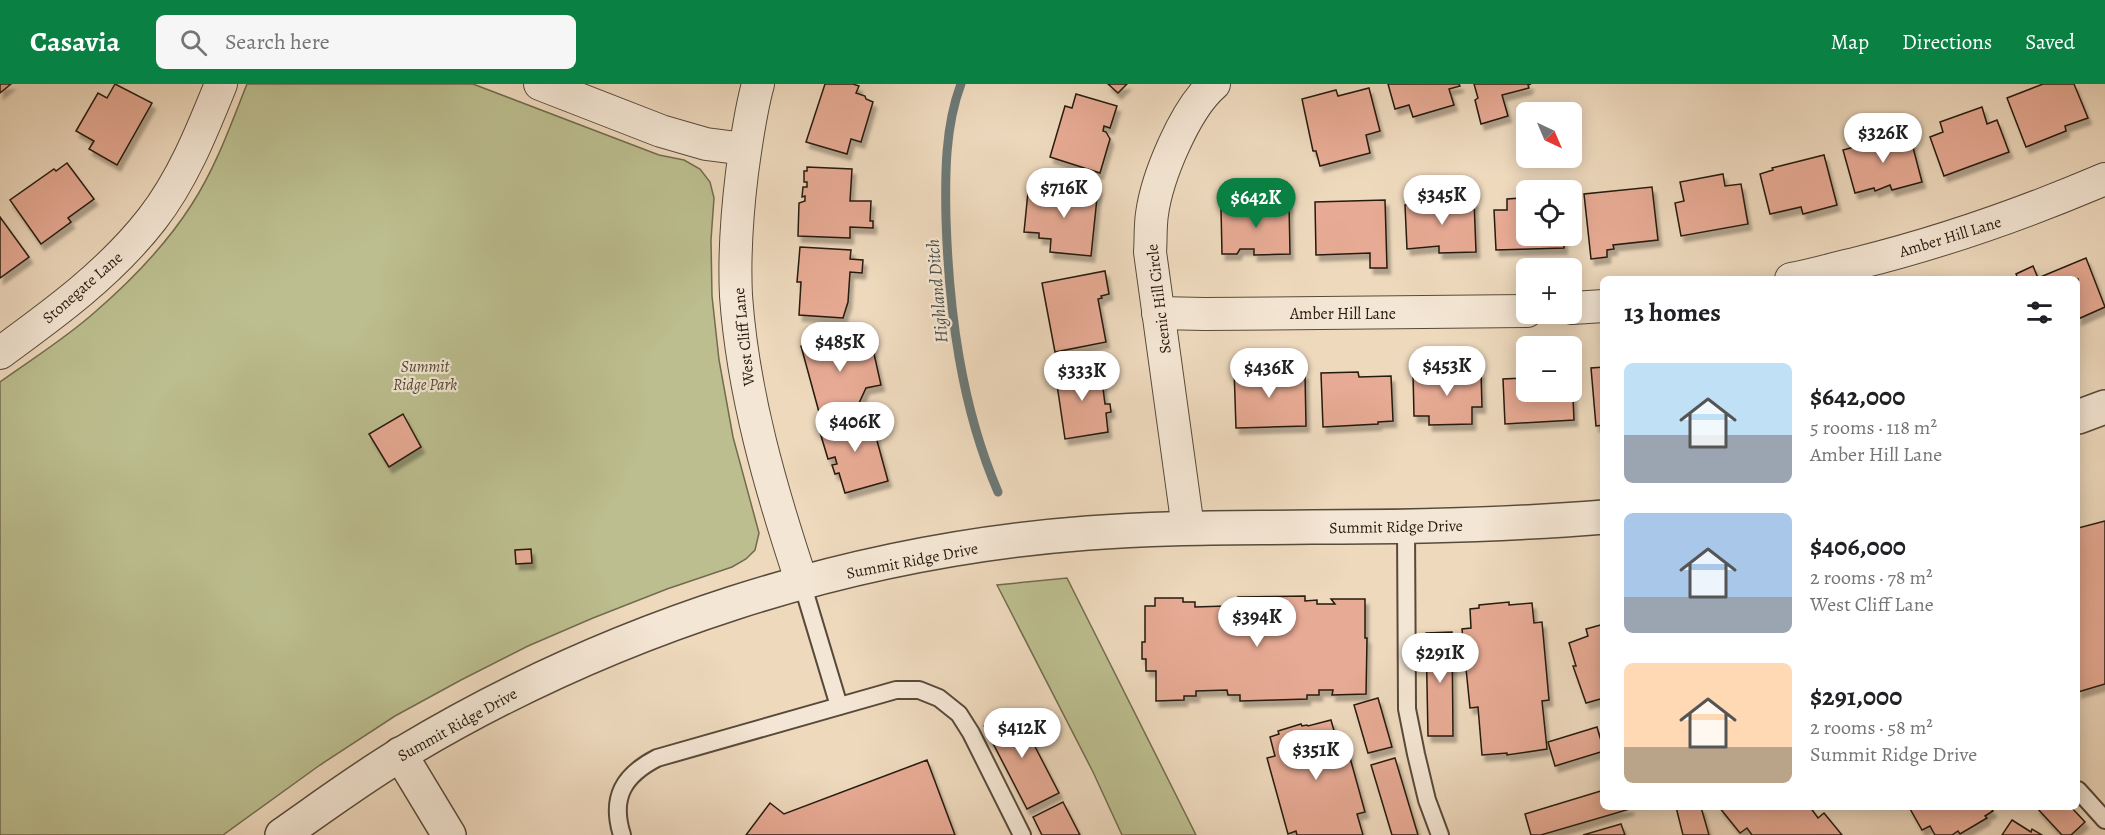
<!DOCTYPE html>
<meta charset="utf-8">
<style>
:root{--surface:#fff;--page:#f6f6f6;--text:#202124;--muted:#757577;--accent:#0b8043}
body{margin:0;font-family:Alegreya,serif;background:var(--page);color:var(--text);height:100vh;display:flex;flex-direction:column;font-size:22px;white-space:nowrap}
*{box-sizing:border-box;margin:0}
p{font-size:20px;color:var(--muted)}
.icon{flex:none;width:33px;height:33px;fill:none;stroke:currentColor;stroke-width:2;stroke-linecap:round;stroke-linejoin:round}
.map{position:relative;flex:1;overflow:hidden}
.drawer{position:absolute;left:1600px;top:192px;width:480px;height:534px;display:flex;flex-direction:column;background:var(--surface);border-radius:9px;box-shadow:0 3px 15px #0003}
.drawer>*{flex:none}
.needle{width:39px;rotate:136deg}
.controls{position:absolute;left:1516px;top:18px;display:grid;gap:12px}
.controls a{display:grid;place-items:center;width:66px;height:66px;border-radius:9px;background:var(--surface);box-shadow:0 3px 15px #0003;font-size:30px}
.price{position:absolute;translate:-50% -51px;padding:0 14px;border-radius:21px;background:#fff;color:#222;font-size:20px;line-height:39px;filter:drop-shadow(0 2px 3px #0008)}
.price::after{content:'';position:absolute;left:50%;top:36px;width:18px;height:14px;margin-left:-9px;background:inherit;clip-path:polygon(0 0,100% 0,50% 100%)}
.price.on{background:var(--accent);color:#fff}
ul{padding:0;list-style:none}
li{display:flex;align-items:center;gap:18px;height:150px;padding:0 24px}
li span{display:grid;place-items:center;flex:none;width:168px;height:120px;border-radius:9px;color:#555}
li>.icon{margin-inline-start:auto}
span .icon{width:72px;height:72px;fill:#fffc;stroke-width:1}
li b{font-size:26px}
h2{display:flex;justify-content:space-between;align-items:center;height:72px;padding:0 24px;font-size:26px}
header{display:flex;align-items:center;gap:36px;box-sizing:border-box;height:84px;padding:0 30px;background:var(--accent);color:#fff}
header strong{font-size:28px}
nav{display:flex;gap:33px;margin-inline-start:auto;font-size:21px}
.search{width:420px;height:54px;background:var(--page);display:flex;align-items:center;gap:15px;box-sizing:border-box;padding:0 21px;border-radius:9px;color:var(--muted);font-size:22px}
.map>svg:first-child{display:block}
</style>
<header>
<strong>Casavia</strong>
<div class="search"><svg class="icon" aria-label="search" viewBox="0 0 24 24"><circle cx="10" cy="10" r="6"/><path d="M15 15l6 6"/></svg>Search here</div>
<nav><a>Map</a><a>Directions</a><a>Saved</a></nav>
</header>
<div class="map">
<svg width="2105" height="751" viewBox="0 0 2105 751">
<defs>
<filter id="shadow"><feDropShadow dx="3.5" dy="6" stdDeviation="1.5" flood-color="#0004"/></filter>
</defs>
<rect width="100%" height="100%" fill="#eed9bd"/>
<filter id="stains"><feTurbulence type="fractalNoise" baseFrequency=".00333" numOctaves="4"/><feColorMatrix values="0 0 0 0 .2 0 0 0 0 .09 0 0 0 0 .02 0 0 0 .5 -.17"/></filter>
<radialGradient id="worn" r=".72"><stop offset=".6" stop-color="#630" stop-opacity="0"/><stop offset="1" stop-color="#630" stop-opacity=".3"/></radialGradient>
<g fill="#bcbe8f" stroke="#716c4e" stroke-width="1.5">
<path d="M247 0H473L659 71 684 76 700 85 710 98 714 114 711 156 712 212 719 276 733 353 759 449 755 466 746 475 732 483 667 505 593 534 528 562 461 596 395 632 320 681 223 751H0V298C32 275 66 254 95 228 132 196 166 161 192 120 216 83 231 40 247 0Z"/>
<path d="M1067 494 1185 729 1196 751H1122L1093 688 997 501Z"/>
</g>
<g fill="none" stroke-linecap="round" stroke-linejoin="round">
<path stroke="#6d7976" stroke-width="9" d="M961 0C945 42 945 91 946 135 949 228 961 322 998 408"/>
</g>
<g fill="#e7aa94" stroke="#261a0e" stroke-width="1.5" filter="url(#shadow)">
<path d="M0 0H11L0 9Z"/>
<path d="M115 0 152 19 117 81 89 65 94 57 76 47 98 9 107 14Z"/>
<path d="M825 0H853L859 2 856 9 865 12 866 15 873 18 861 58 851 55 847 70 806 58Z"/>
<path d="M1108 0H1127L1118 9Z"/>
<path d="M1388 0H1459L1460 2 1449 5 1454 21 1413 33 1409 21 1395 25Z"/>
<path d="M1474 0H1531L1528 1 1529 4 1502 11 1508 32 1481 40 1475 16 1478 14Z"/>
<path d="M2043 0H2074L2088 34 2065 42 2066 47 2026 63 2007 14Z"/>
<path d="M1369 4 1380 47 1366 51 1370 69 1320 82 1316 67H1313L1302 15 1336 6 1338 12Z"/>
<path d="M1076 10 1117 22 1110 44 1104 42 1103 47 1106 48 1110 55 1100 89 1050 73 1065 22 1072 24Z"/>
<path d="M1982 23 1987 40 1997 36 2009 68 1944 92 1930 53 1943 48 1940 38Z"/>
<path d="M1909 48 1922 98 1892 106 1890 101 1875 107 1874 104 1855 109 1843 66Z"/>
<path d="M1824 71 1837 121 1803 130 1801 123 1770 130 1760 90 1773 86 1772 84Z"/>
<path d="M67 79 94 115 68 134 71 138 41 160 10 116 54 85 56 87Z"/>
<path d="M807 83 852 85 850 117H871L870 137H873V144L850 143V154L798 152 799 119 805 117V112L802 113 803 103H807V98H804V87H807Z"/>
<path d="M1723 90 1725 102 1741 100 1748 140 1681 152 1675 119 1684 117 1680 98Z"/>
<path d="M1069 101 1098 104 1091 172 1050 168 1051 155 1039 154V149L1024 148 1028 108 1068 112Z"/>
<path d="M1547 103 1548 106H1527V152H1563L1564 164 1496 166 1494 126H1507V115L1521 114V104Z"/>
<path d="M1652 103 1658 156 1613 161 1614 165 1607 166V173L1591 175 1584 110Z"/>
<path d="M1385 116 1387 184H1370V169L1316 171 1315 118Z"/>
<path d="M1474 116 1476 168 1439 169V162L1407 165 1405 121 1421 120V118Z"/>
<path d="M1289 119 1290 170 1254 171V165H1240L1237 170H1222L1221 124H1234V121Z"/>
<path d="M0 133 29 173 0 194Z"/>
<path d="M800 163 851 166 850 175 863 176 862 189 850 188 848 218 843 234 799 231 801 198H797Z"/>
<path d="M2086 174 2105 223 2078 235V195H2018L2016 190 2033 182 2038 194Z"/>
<path d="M1105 187 1109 210 1101 212 1102 214 1098 215 1106 258 1055 268 1042 199Z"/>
<path d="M843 252 846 267 872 261 881 301 866 304 859 319 819 328 801 262Z"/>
<path d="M1100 281 1105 320H1110L1111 328 1106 329 1108 348 1065 355 1055 287Z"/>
<path d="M1252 283 1253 288H1261V290H1305L1306 342 1236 344 1234 284Z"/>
<path d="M1604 283V341L1596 342 1591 284Z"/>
<path d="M1358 288 1359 293 1391 292 1393 337 1378 338V340L1323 343 1321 289Z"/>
<path d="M1481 288 1482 323H1472V340L1429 341V332H1414L1413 289Z"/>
<path d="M1523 292H1527V308H1572V292L1574 336 1505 340 1503 295 1524 294Z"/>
<path d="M403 330 421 363 389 383 369 350Z"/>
<path d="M870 331 888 397 845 409 839 389 835 390 832 381 837 380 835 373 828 375 819 345Z"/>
<path d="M2105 437V600L2078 608V444Z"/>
<path d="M531 465 532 479 516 480 515 466Z"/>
<path d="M1305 512V517L1317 516V520H1335L1331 515H1365V554H1367L1366 610 1332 611 1333 606H1319V611H1307V615L1240 617V611H1228L1227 606 1196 607V612H1184V616L1156 617V587H1146V575H1142V558H1145V522H1155V514H1183V518H1195V523L1226 522 1227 517H1239L1238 513Z"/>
<path d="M1509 518V521L1532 519 1534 539 1542 538 1549 616 1542 617 1547 665 1507 671V669L1482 671 1478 623 1470 624 1462 545 1471 544 1470 525 1479 524V521Z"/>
<path d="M1604 540V614L1586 619 1573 582H1576L1569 559 1588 552 1586 545Z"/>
<path d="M1452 548 1453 652H1428L1426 549Z"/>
<path d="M1378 614 1392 663 1368 669 1354 621Z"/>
<path d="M1016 626 1059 709 1027 725 984 642Z"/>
<path d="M1331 636 1336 654 1344 652 1365 728 1357 730 1363 751H1297L1296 747 1288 750 1267 674 1275 672 1270 653 1279 650 1278 647 1301 640 1302 642 1307 641 1308 642Z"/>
<path d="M1597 643 1604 667 1555 682 1548 658Z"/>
<path d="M1395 674 1418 751H1392L1371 681Z"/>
<path d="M927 676 955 751H746L770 719 784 730Z"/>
<path d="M1604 706V723H1630V725L1541 751H1531L1525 730Z"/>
<path d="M1063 718 1080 751H1042L1033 733Z"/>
<path d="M1676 723H1701L1709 751H1683Z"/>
<path d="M1719 723H1810L1818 734 1824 729 1842 751H1752L1747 744 1740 749Z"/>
<path d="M1909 723H1990L1993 727 1985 732 1987 734 1960 750 1958 747 1952 751H1935L1930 742 1922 746Z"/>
<path d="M2036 723H2071L2085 738 2071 751H2062Z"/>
<path d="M2012 736 2031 748 2032 745 2042 751H2002Z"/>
<path d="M1621 740 1625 751H1583Z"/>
</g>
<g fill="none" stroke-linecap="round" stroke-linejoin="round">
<defs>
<g id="service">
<path d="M1406 443 1407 625 1416 670 1427 716 1440 751"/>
<path d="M802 499 839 622"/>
<path d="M2078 706 2105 736"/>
<path d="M622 751C610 713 624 691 657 674L896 606H919L939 614 959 630 971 649 1022 751"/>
</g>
<g id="minor">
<path d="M540 0 661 47 706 60 745 65"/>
<path d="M758 0C750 29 746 60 742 89 737 130 734 171 736 212 743 310 771 406 802 499"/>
<path d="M1791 195C1814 191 1836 184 1858 179 1943 158 2025 129 2105 95"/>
<path d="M1572 224 1604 222"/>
<path d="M1158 229 1205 230 1527 227"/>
<path d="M0 269C55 229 110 189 152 135 183 95 202 47 221 0"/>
<path d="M1188 444 1150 168C1151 156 1150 143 1152 130 1157 93 1185 25 1214 0"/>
</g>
<g id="tertiary">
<path d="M2078 333 2105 323"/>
<path d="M400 670 449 751"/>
<path d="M282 751C322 723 361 694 403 669 609 545 848 467 1088 449 1162 443 1237 444 1311 443 1408 443 1506 441 1604 433"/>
</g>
</defs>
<use href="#service" stroke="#584a3a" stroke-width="20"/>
<use href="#minor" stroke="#584a3a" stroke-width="34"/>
<use href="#tertiary" stroke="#584a3a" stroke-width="36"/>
<use href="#service" stroke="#f4e6d4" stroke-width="16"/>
<use href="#minor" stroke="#f4e6d4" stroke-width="32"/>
<use href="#tertiary" stroke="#f4e6d4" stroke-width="33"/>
</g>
<g text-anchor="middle" stroke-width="4.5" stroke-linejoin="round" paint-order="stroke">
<g font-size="16" fill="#261a0e" stroke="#f4e6d4">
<text transform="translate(1950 152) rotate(-17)" y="6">Amber Hill Lane</text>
<text transform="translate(82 203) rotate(-41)" y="6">Stonegate Lane</text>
<text transform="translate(1158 215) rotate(-97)" y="6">Scenic Hill Circle</text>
<text x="1343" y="235">Amber Hill Lane</text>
<text transform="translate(743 253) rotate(-96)" y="6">West Cliff Lane</text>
<text transform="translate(1396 442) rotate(-1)" y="6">Summit Ridge Drive</text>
<text transform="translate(912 476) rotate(-11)" y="6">Summit Ridge Drive</text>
<text transform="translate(457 640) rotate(-29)" y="6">Summit Ridge Drive</text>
</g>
<g font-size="16" font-style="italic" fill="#534b35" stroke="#f4e6d4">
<text x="425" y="288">Summit<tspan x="425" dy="18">Ridge Park</tspan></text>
</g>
<g font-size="18" font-style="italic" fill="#50514b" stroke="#f4e6d4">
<text transform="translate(937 207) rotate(-95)" y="6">Highland Ditch</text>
</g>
</g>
<rect width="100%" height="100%" filter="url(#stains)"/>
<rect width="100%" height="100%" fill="url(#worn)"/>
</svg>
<div class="controls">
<a><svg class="needle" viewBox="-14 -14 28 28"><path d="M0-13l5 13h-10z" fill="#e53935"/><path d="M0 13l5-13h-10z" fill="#757577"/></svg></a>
<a><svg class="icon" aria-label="locate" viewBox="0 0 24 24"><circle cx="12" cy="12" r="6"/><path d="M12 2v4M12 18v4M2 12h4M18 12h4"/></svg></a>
<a>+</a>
<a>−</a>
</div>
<b class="price" style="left:1883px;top:80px">$326K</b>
<b class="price" style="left:1064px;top:135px">$716K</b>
<b class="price" style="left:1442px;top:142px">$345K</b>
<b class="price on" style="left:1256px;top:145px">$642K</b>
<b class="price" style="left:840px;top:289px">$485K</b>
<b class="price" style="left:1447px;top:313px">$453K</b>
<b class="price" style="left:1269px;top:315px">$436K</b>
<b class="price" style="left:1082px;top:318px">$333K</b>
<b class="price" style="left:855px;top:369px">$406K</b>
<b class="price" style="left:1257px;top:564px">$394K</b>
<b class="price" style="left:1440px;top:600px">$291K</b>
<b class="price" style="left:1022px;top:675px">$412K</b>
<b class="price" style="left:1316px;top:697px">$351K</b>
<section class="drawer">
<h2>13 homes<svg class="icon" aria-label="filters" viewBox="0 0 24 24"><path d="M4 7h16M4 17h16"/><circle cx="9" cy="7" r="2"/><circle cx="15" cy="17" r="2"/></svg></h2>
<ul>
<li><span style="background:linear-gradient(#bfe0f5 60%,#9aa5b1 0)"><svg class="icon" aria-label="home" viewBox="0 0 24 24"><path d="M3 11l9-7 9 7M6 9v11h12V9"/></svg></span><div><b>$642,000</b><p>5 rooms · 118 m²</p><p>Amber Hill Lane</p></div></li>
<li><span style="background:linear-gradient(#a9c7e8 70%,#9aa5b1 0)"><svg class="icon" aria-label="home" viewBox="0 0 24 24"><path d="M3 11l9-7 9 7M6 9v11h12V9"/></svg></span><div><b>$406,000</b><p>2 rooms · 78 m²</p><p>West Cliff Lane</p></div></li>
<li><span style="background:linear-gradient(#ffd9b3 70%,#b9a48a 0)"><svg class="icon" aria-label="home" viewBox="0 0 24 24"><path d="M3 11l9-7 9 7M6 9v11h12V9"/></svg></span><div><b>$291,000</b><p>2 rooms · 58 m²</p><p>Summit Ridge Drive</p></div></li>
</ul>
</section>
</div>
